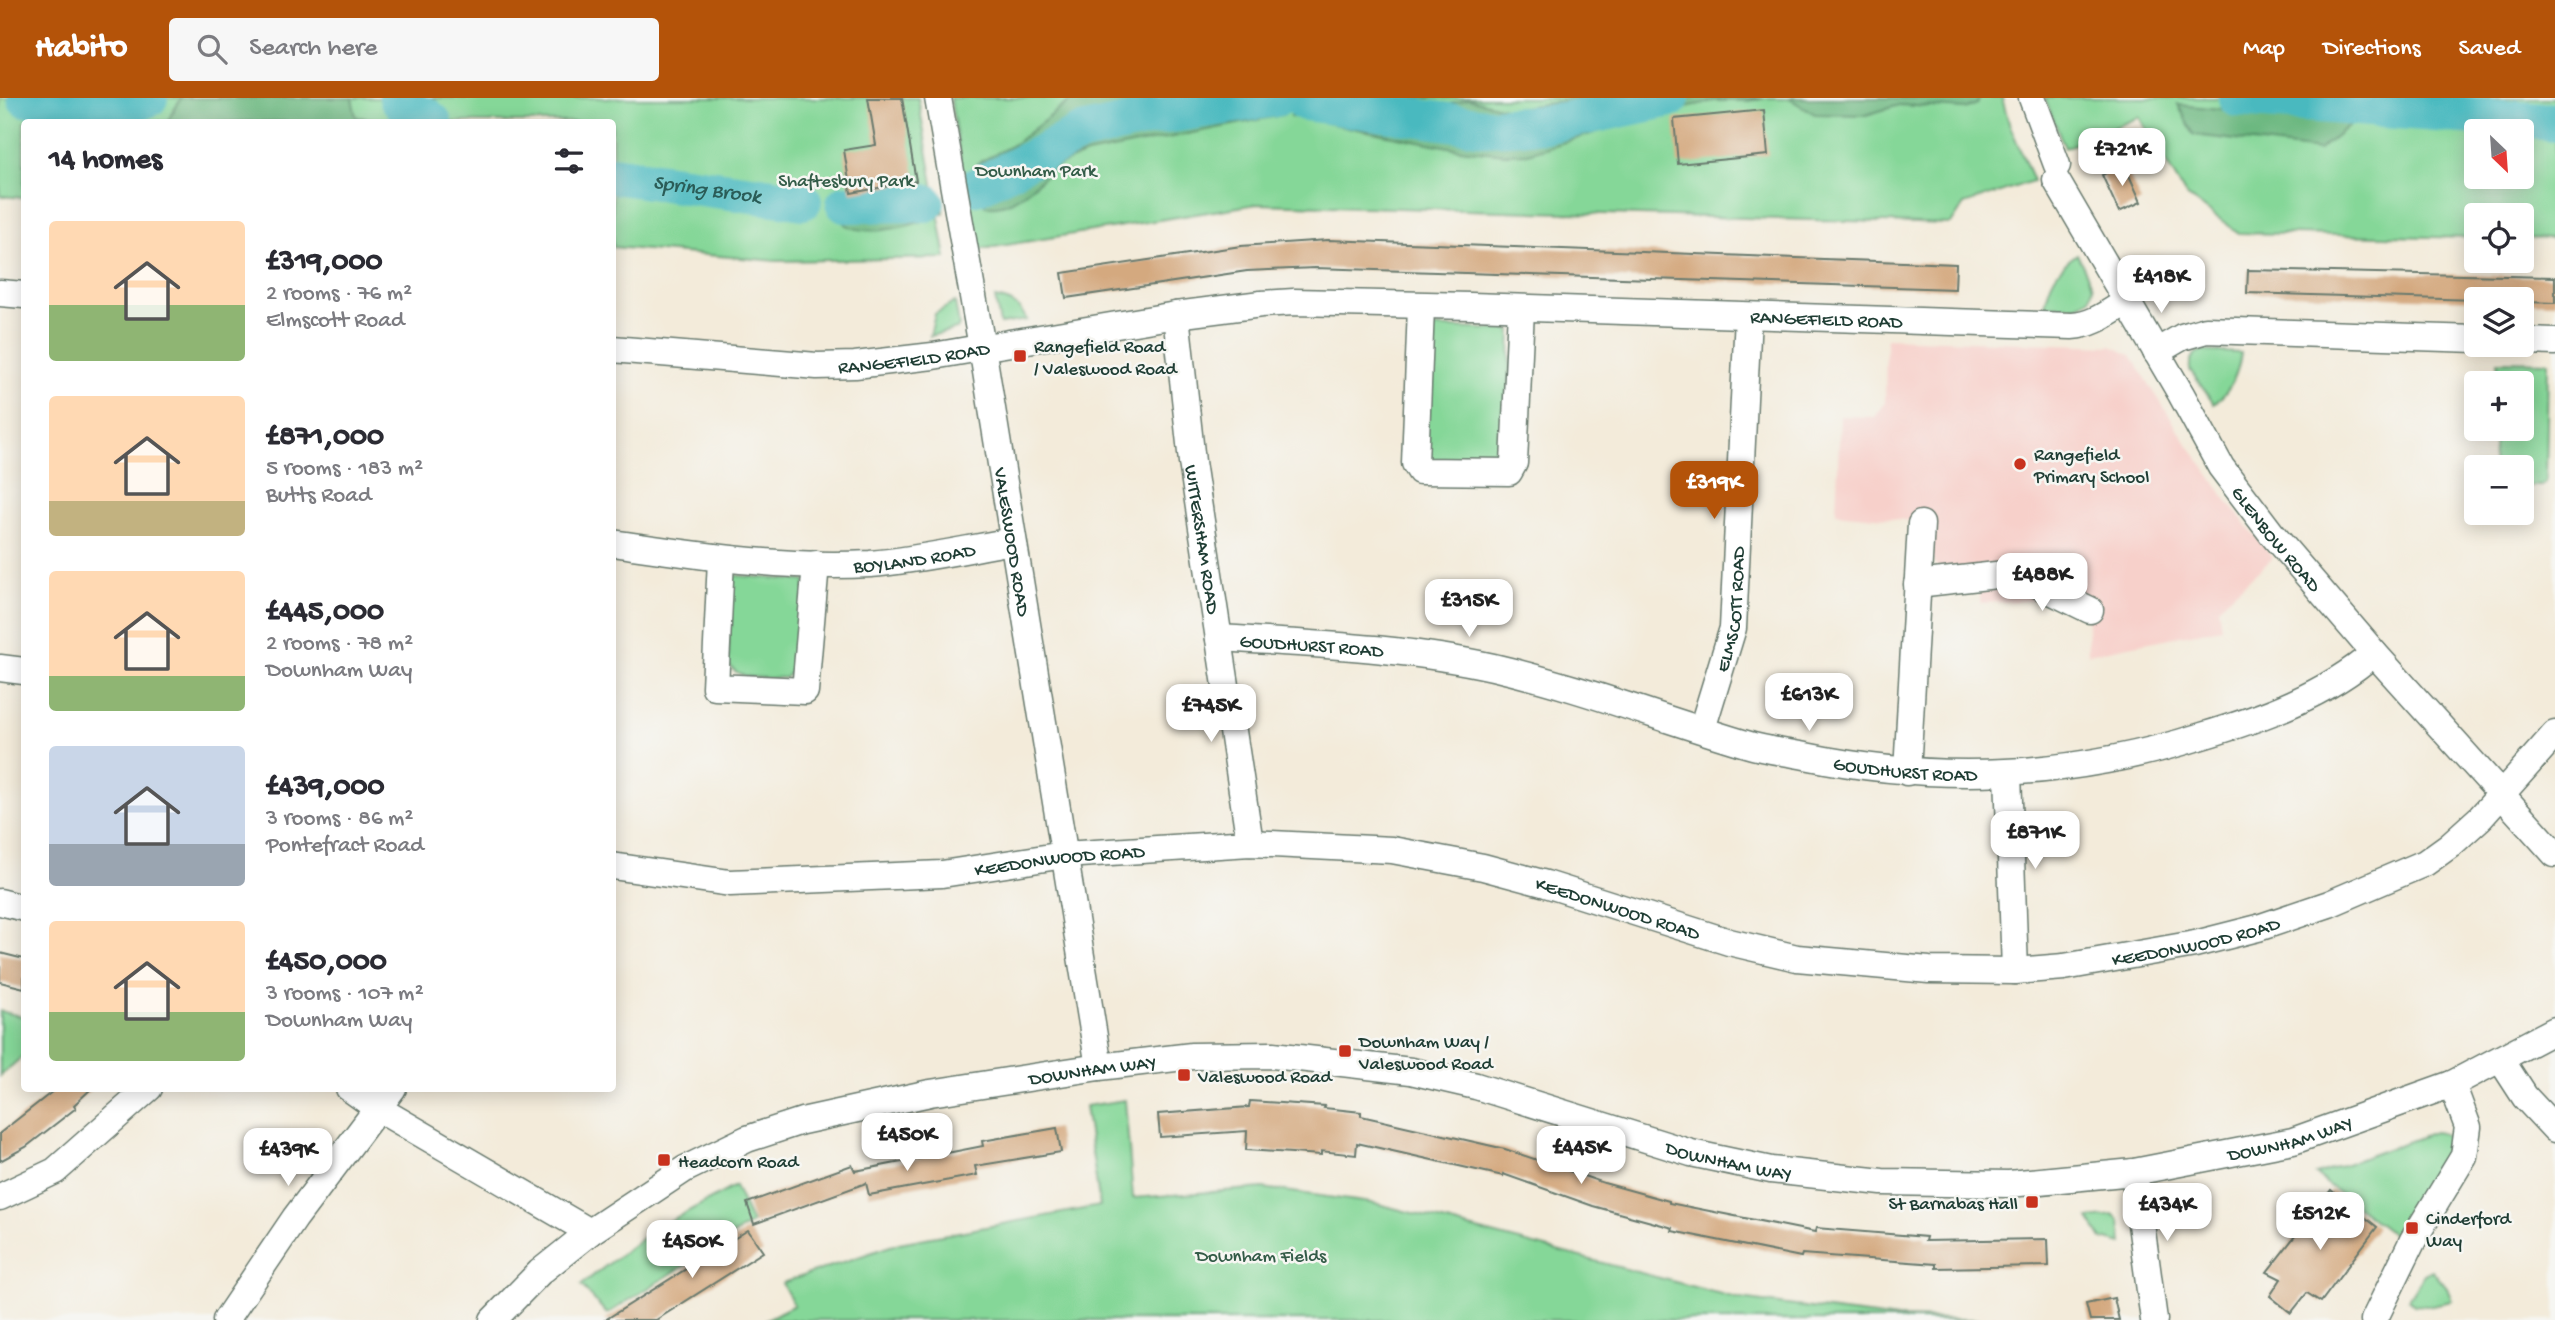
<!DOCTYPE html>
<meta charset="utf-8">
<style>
:root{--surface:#fff;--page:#f7f7f7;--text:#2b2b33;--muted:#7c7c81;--accent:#b45309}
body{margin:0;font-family:"Gochi Hand",sans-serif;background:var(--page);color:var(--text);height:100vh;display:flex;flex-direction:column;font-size:26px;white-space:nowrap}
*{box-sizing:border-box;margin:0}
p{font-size:23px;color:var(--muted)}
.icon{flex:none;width:38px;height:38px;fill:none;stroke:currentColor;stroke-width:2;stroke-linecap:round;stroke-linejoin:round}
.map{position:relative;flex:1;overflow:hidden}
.side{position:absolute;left:21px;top:21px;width:595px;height:973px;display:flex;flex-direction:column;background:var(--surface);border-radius:7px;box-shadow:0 4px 18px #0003}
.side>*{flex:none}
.needle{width:46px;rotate:155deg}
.tools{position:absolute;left:2464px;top:21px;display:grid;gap:14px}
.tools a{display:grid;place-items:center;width:70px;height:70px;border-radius:7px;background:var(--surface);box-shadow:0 4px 18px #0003;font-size:35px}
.price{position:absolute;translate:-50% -60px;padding:0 16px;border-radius:14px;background:#fff;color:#222;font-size:23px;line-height:46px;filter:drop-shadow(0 2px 4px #0008)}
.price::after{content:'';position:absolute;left:50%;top:42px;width:21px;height:16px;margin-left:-10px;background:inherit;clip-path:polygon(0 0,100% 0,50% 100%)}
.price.on{background:var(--accent);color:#fff}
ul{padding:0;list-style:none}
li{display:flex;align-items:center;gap:21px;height:175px;padding:0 28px}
li span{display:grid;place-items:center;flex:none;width:196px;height:140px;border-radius:7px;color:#555}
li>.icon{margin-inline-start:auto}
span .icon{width:84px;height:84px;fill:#fffc;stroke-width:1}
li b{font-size:30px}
h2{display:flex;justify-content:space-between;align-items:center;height:84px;padding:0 28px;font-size:30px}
header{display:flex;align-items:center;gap:42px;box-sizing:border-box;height:98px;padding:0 35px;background:var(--accent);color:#fff}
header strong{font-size:33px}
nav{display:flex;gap:38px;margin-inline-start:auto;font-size:24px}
.search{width:490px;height:63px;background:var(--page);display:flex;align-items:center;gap:18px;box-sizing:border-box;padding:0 24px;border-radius:7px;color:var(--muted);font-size:26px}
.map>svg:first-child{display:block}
</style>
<header>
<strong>Habito</strong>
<div class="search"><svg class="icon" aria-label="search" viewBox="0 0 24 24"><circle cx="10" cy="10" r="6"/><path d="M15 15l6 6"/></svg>Search here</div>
<nav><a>Map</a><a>Directions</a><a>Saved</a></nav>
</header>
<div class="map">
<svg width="2555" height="1222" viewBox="0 0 2555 1222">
<rect width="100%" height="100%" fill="#f6f6f2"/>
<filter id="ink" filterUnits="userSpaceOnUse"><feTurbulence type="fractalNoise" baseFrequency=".0143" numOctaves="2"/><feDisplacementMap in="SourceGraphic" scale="14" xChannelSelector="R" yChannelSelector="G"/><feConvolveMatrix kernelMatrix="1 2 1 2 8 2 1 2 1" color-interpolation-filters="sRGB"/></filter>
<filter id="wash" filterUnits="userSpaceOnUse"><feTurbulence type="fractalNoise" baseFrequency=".00686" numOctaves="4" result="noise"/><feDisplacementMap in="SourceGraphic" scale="28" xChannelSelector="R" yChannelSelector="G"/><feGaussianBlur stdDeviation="1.57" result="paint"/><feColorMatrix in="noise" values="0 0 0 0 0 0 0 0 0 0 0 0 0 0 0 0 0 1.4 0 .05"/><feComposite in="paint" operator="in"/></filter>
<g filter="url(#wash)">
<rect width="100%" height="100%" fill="#f3ebda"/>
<path fill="#f7d0ca" d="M1886 240 2112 248 2131 257 2175 327 2229 405 2273 460 2218 509 2221 530 2088 556 2087 519 2039 500 2035 502 1980 505 1981 477 1939 471 1935 466 1932 459 1934 425 1836 415 1840 318 1875 319 1885 305Z"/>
<g fill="#85d798" stroke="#528a66" stroke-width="2" fill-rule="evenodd">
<path d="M0 0H918L946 160 777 163 613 149 612 24H24V100L0 98Z"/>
<path d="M950 0H2002L2009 25 2033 83 1964 106 1951 126 1257 106 976 152Z"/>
<path d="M2045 0H2555V141L2522 140V117H2476V140L2239 135 2185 96 2139 19 2065 50ZM2476 33H2522V79H2476Z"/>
<path d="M2077 156 2093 189 2090 201 2076 208H2045C2049 184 2057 170 2077 156Z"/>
<path d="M995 200C1012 203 1019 207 1027 222L1000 226Z"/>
<path d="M955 204 959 227 957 231 930 238 935 216Z"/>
<path d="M1428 229 1511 232 1506 364 1424 365Z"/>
<path d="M2201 253 2241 255C2238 276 2231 292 2214 306L2190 272C2189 263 2192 256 2201 253Z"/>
<path d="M2498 263 2548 264 2546 384 2541 388H2522V369H2493L2495 331H2522V285H2497Z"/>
<path d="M731 477 806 483 796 568 785 580C764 579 743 584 728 567Z"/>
<path d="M0 913 24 919V957L0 978Z"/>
<path d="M1125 1002 1133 1100 1263 1090 1378 1106 1740 1201 1891 1220 2023 1222H765L794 1207 782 1185 899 1145 1100 1108 1085 1008Z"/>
<path d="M2434 1034C2445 1035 2450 1038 2451 1050L2401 1143 2316 1077Z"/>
<path d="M735 1088 752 1125 607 1216 581 1187 653 1132Z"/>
<path d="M2114 1117 2120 1123 2122 1146 2102 1141 2089 1120Z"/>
<path d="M2432 1172 2447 1190 2452 1203 2427 1208 2414 1207 2408 1201 2424 1176Z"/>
</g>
<g fill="#6cb880" stroke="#467a5a" stroke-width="2">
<path d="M181 0H352L356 19 400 24H167Z"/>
<path d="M1077 0H1289L1283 17 1087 56C1077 60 1066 63 1057 69 1034 84 1016 112 985 108L973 74 978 65 1013 47 1071 2Z"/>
<path d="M1299 0H1393L1450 6 1468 1 1509 11 1565 3 1614 0H1766L1748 3H1714L1667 13 1528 55 1506 56 1459 51 1291 18Z"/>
<path d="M1788 0H1980L1977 6 1965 11 1899 7 1866 17 1815 16Z"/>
<path d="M2178 7 2354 23 2319 52 2194 37Z"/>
<path d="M927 94 941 100 944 115C921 125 870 141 847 127 841 124 836 117 831 113L840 104Z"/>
</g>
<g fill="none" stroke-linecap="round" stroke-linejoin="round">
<g stroke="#49b9bf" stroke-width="38">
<path d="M26 0C57 6 121 14 149 0"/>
<path d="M398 0 409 13 426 18 433 24"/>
<path d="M2237 0 2555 24"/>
<path d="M1305 4 1485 29 1549 26 1671 0"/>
<path id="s1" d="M612 77 803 103"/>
<path d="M976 89 1081 35 1152 19 1276 0"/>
<path d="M845 106 926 105"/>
</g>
</g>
<g id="blocks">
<g fill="#d4a97f">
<path d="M868 0H902L916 83 851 95 844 52 876 47Z"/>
<path d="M1764 12 1768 57 1678 66 1674 21Z"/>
<path d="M2124 66 2141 104 2119 114 2102 77Z"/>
<path d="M1328 142 1956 166 1955 191 1315 170 1247 173 1066 200 1062 175 1241 148Z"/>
<path d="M2248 172 2555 179V205L2522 204V201L2476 202 2247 195Z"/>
<path d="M0 855 24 861V890L0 884Z"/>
<path d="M57 990H92L74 1007 76 1010 26 1049 0 1063V1035Z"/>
<path d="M1250 1003 1325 1008 1324 1010 1361 1014V1018L1505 1051 1604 1085 1669 1103V1105L1815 1134 1816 1130 1926 1139 1925 1143 2048 1141 2049 1168 1936 1170V1166L1802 1156 1801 1159 1672 1133 1673 1130 1593 1108 1503 1076V1078L1357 1045 1356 1057 1321 1053V1057L1246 1052 1247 1033 1160 1039 1158 1016 1249 1009Z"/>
<path d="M1057 1030 1061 1054 975 1068 977 1077 869 1097 866 1085 754 1126 747 1105 852 1067 855 1073 983 1048 982 1043Z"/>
<path d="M2331 1092 2377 1129 2321 1204 2307 1195 2291 1215 2270 1198 2281 1181 2267 1174Z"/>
<path d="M748 1132 763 1154 656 1222H605Z"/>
<path d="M2114 1200 2119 1222H2090L2086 1206Z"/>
</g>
</g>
</g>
<g filter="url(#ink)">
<use href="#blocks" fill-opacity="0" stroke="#697a6e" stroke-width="2"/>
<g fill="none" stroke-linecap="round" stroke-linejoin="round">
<defs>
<g id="minor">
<path id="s2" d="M938 0 982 249 1099 969"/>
<path d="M2032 0 2057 67"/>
<path id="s3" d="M2056 82 2181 296 2221 369 2272 436 2374 555 2555 756"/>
<path d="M0 195 24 197"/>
<path d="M1421 209 1415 365 1420 373 1509 374 1514 365 1521 211"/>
<path id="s4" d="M1176 217 1192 364 1250 745"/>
<path d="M2522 243 2555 244"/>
<path id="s5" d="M612 251 817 268 855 267 933 258 1176 217 1261 206 1294 204 1471 208 2072 228C2093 227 2108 215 2126 204"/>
<path d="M2156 254 2182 239 2206 232 2476 241"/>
<path id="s6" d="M612 445C697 457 784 471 870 466 918 462 966 451 1013 443"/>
<path d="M721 461 715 589 805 593 816 466"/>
<path d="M1917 486 2014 475 2090 512"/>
<path id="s7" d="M1219 540C1310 546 1403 549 1493 569 1579 589 1662 621 1746 646 1765 652 1785 654 1805 658 1940 686 2070 680 2202 638 2262 620 2326 597 2374 555"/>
<path d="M0 570 24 573"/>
<path id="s8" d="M1702 631 1733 530 1748 218"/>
<path d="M1907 674 1921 426"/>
<path d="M2008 675 2015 873"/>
<path id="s9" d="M612 768 730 785 942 776 1064 757 1250 745 1392 752 1483 769 1546 786 1729 844 1797 860 1929 872 2015 873 2064 869 2195 846 2258 830 2329 806 2378 785 2425 765 2450 747 2481 719 2555 636"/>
<path d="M0 804 24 810"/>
<path d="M2501 962 2525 999 2555 1031"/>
<path d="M349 990 377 1010 590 1134"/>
<path d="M2134 1074 2154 1222"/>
<path d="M0 1099 55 1073 149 990"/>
<path d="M226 1222 295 1120 393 990"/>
<path id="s10" d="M493 1222 540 1174 590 1134 685 1071 747 1041 802 1023 930 995 1099 969 1192 958 1273 957 1411 973 1476 988 1691 1055 1771 1072 1882 1084 2009 1086 2134 1074 2293 1043 2452 986 2555 932"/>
<path d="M2374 1222 2413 1142 2464 1058 2468 1029 2452 986"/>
</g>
</defs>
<use href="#minor" stroke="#697a6e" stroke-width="29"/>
<use href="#minor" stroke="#fff" stroke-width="26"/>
</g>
</g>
<g fill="#c8321e" stroke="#f6f6f2" stroke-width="2.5">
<rect x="1013" y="251" width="14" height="14" rx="3.5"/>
<circle cx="2020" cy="366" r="7"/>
<rect x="1338" y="946" width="14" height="14" rx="3.5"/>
<rect x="1177" y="970" width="14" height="14" rx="3.5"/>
<rect x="657" y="1055" width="14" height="14" rx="3.5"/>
<rect x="2025" y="1097" width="14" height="14" rx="3.5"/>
<rect x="2405" y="1123" width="14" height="14" rx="3.5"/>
</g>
<g text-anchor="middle" stroke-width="5" stroke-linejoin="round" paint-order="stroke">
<g font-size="19" fill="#335c48" stroke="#f6f6f2">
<text x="1036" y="78">Downham Park</text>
<text x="846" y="88">Shaftesbury Park</text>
<text x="1261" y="1163">Downham Fields</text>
</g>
<g font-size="19" fill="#1f3d34" stroke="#f6f6f2">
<text dy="7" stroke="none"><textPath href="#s5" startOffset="1220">RANGEFIELD ROAD</textPath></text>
<text dy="7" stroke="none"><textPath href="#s5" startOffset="303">RANGEFIELD ROAD</textPath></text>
<text dy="7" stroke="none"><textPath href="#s3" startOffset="422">GLENBOW ROAD</textPath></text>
<text dy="7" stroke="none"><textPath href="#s4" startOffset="226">WITTERSHAM ROAD</textPath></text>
<text dy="7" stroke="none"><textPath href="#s2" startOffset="450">VALESWOOD ROAD</textPath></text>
<text dy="7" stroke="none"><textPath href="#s6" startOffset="304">BOYLAND ROAD</textPath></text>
<text dy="7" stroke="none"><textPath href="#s8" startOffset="124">ELMSCOTT ROAD</textPath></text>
<text dy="7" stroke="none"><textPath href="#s7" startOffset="93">GOUDHURST ROAD</textPath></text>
<text dy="7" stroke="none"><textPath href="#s7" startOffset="702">GOUDHURST ROAD</textPath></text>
<text dy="7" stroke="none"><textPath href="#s9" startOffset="450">KEEDONWOOD ROAD</textPath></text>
<text dy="7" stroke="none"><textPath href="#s9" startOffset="1017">KEEDONWOOD ROAD</textPath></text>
<text dy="7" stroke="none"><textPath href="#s9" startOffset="1605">KEEDONWOOD ROAD</textPath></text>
<text dy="7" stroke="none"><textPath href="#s10" startOffset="667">DOWNHAM WAY</textPath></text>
<text dy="7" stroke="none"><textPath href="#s10" startOffset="1885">DOWNHAM WAY</textPath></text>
<text dy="7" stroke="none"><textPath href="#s10" startOffset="1318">DOWNHAM WAY</textPath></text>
</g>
<g font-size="19" fill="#1f3d34" stroke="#f6f6f2" text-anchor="start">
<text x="1034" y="254">Rangefield Road<tspan x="1034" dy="22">/ Valeswood Road</tspan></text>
<text x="2034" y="362">Rangefield<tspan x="2034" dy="22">Primary School</tspan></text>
<text x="1359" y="949">Downham Way /<tspan x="1359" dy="22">Valeswood Road</tspan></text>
<text x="1198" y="984">Valeswood Road</text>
<text x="678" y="1069">Headcorn Road</text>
<text x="2018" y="1111" text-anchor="end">St Barnabas Hall</text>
<text x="2426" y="1126">Cinderford<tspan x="2426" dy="22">Way</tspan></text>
</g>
<g font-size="21" font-style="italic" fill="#2a5c57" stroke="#f6f6f2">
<text dy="7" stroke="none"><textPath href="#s1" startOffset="96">Spring Brook</textPath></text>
</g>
</g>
</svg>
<div class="tools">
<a><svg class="needle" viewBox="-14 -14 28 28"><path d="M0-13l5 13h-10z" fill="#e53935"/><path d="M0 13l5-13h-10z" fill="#7c7c81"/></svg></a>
<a><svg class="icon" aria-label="locate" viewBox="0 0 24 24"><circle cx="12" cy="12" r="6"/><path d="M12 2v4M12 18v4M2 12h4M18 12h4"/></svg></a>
<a><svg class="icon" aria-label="layers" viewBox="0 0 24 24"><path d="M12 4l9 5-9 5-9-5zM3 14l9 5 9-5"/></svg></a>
<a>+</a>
<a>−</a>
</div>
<b class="price" style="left:2122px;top:90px">£721K</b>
<b class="price" style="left:2161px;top:217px">£418K</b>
<b class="price on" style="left:1714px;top:423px">£319K</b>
<b class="price" style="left:2042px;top:515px">£488K</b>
<b class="price" style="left:1469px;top:541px">£315K</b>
<b class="price" style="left:1809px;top:635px">£613K</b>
<b class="price" style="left:1211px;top:646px">£745K</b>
<b class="price" style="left:2035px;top:773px">£871K</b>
<b class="price" style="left:907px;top:1075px">£450K</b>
<b class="price" style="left:1581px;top:1088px">£445K</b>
<b class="price" style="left:288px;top:1090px">£439K</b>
<b class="price" style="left:2167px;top:1145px">£434K</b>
<b class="price" style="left:2320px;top:1154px">£512K</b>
<b class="price" style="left:692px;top:1182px">£450K</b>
<section class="side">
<h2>14 homes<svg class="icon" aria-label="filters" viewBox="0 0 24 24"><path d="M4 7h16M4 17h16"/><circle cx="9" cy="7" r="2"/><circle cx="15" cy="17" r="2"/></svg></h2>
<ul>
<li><span style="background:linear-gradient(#ffd9b3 60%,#8fb573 0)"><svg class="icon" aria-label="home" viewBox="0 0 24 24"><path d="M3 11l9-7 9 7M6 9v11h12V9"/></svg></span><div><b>£319,000</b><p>2 rooms · 76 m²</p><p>Elmscott Road</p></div></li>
<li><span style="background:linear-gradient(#ffd9b3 75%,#c2b280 0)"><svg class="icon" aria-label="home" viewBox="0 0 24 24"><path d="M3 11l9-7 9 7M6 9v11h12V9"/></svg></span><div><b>£871,000</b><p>5 rooms · 183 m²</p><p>Butts Road</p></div></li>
<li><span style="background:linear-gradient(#ffd9b3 75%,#8fb573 0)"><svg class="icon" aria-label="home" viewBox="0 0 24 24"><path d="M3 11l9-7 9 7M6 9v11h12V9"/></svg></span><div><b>£445,000</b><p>2 rooms · 78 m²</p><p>Downham Way</p></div></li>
<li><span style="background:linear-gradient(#c9d6e8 70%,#9aa5b1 0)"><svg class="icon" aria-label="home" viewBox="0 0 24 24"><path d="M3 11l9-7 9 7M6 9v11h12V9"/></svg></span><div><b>£439,000</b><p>3 rooms · 86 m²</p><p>Pontefract Road</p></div></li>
<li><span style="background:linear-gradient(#ffd9b3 65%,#8fb573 0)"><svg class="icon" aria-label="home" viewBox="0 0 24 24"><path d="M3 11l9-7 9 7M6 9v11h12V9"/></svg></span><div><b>£450,000</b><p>3 rooms · 107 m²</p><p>Downham Way</p></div></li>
</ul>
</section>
</div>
